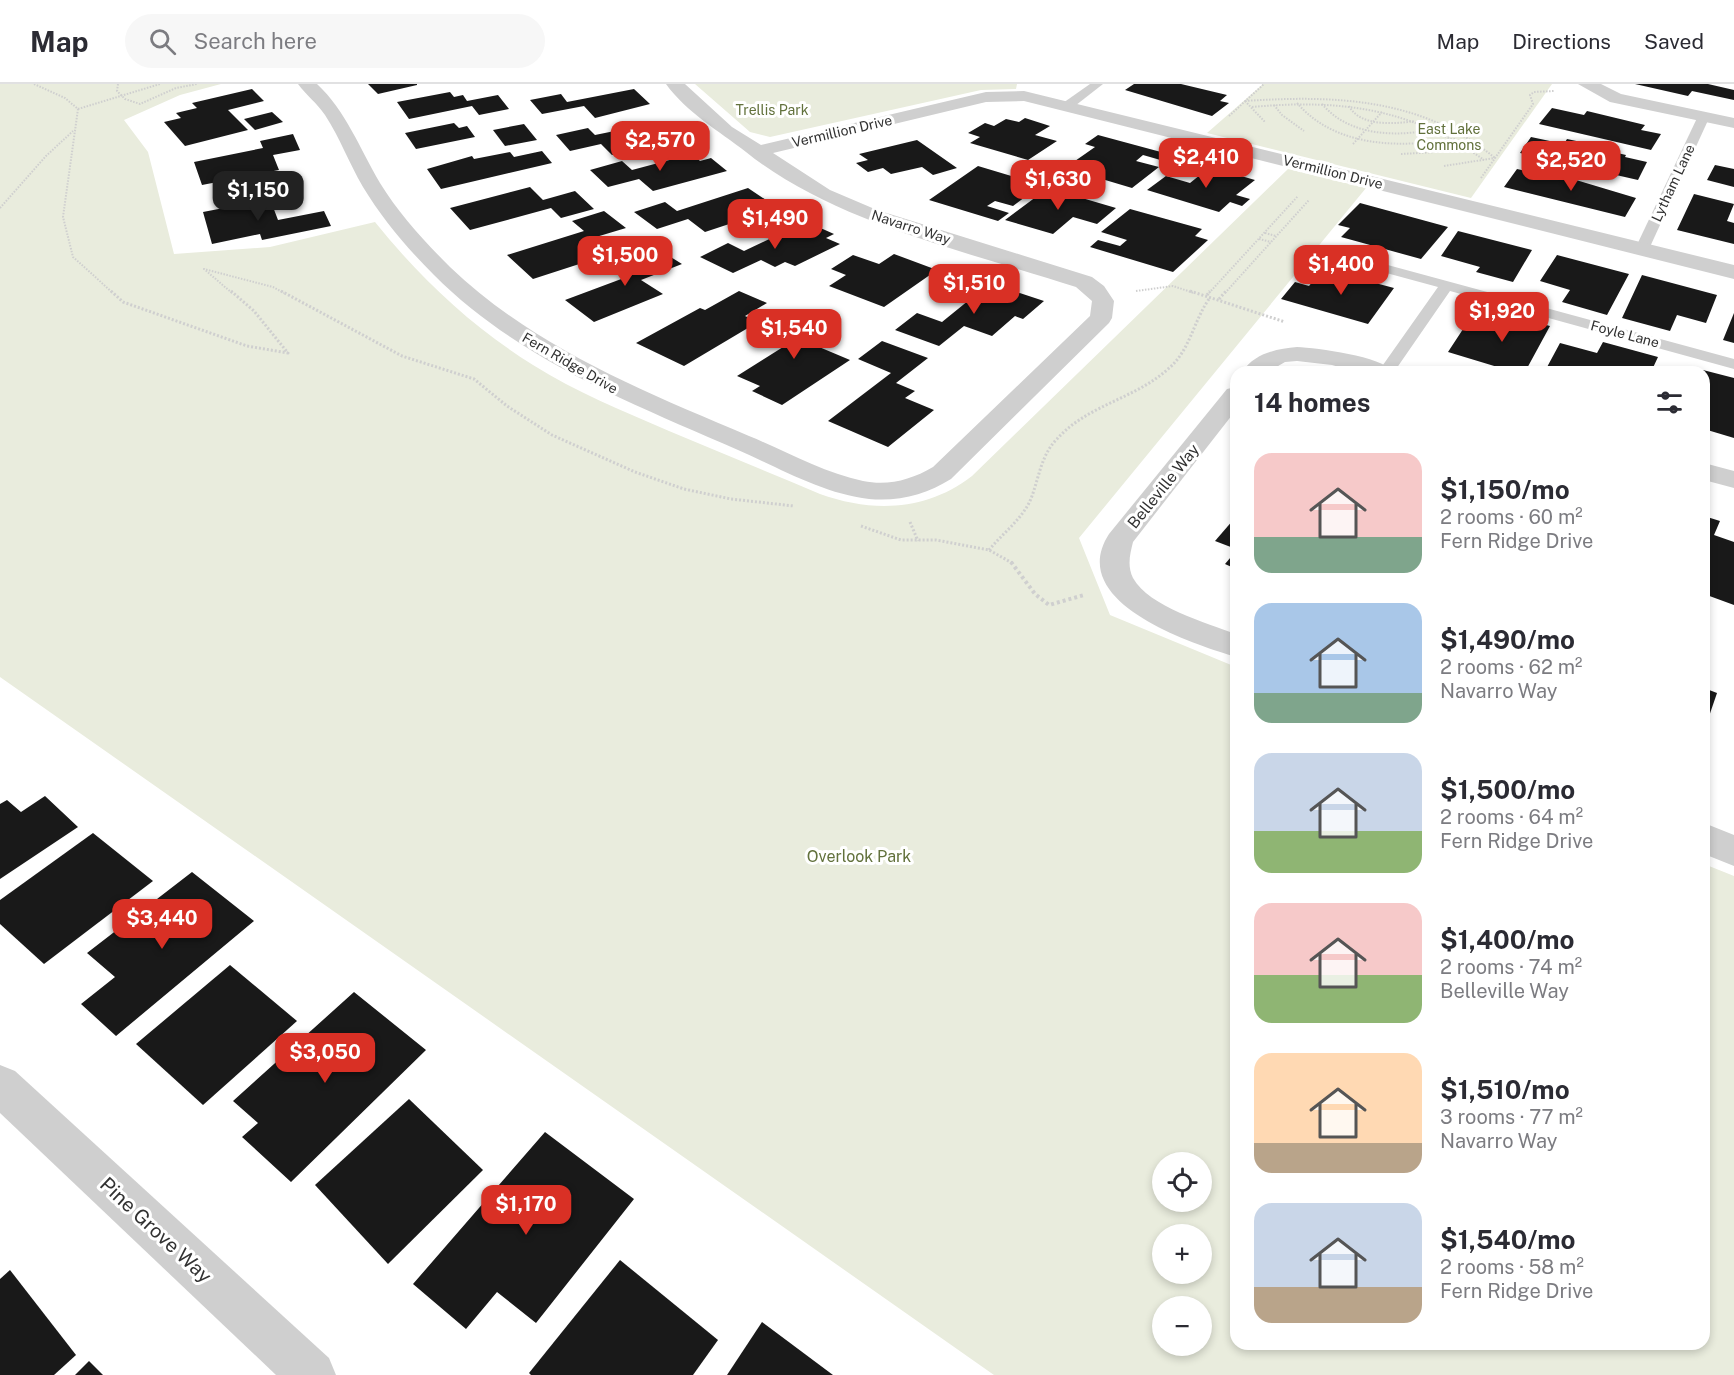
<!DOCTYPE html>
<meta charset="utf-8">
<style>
:root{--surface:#fff;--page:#f7f7f7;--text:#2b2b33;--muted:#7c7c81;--line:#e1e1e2;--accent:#d93025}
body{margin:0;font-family:"Public Sans",sans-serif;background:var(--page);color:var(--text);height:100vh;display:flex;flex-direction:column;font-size:22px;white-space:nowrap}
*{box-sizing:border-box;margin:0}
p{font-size:20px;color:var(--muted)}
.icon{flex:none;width:33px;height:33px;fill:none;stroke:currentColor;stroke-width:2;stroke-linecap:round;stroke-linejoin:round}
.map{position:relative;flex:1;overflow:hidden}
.panel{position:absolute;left:1230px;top:282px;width:480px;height:984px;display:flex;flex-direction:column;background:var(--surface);border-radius:18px;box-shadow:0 3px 9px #0003}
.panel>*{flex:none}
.fabs{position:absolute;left:1152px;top:1068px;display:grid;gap:12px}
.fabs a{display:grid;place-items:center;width:60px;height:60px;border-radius:50%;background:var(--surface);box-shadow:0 3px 9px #0003;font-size:30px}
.price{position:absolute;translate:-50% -51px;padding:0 14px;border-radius:12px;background:var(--accent);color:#fff;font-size:20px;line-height:39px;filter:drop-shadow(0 2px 3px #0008)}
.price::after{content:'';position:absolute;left:50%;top:36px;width:18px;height:14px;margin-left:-9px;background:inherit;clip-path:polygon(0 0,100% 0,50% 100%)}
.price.on{background:#222;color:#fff}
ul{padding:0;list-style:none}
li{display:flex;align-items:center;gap:18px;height:150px;padding:0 24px}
li span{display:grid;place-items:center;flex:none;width:168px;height:120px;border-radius:18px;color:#555}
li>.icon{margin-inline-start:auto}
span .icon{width:72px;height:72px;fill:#fffc;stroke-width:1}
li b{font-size:26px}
h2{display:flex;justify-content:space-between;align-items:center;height:72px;padding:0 24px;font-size:26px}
header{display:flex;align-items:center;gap:36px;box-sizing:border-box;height:84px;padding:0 30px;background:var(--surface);border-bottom:2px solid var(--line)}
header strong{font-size:28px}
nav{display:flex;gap:33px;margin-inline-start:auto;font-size:21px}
.search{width:420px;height:54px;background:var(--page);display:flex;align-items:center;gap:15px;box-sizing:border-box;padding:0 21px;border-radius:33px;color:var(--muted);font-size:22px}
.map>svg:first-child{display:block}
</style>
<header>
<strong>Map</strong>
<div class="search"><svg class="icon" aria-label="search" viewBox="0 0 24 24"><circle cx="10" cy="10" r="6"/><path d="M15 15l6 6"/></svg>Search here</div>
<nav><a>Map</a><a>Directions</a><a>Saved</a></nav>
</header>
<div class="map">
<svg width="1734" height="1291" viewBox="0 0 1734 1291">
<rect width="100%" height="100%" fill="#fff"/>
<g fill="#e9ecdd" fill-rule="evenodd">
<path d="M0 0H221L180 11 124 36 148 68 174 170 270 163 375 138C420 194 472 243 533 281 576 308 623 327 669 347 719 368 770 389 820 410 873 429 927 427 972 392L1288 85 1366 104 1079 454 1110 531 1236 583V1260H1704V780L1734 792V1291H994L0 593ZM1162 1078H1202V1118H1162ZM1202 1150V1190H1162V1150ZM1202 1222V1262H1162V1222Z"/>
<path d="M695 0H1017L1016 5 981 6 770 53 750 48Z"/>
<path d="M1263 0H1552L1471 114 1207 49Z"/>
</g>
<g fill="#191919">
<path d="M368 0H417V1L378 10Z"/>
<path d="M1134 0H1181L1227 11 1220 17 1229 19 1212 32 1125 6Z"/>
<path d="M1635 0H1708L1734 6V16L1692 7 1688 12Z"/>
<path d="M252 5 264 17 228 26 248 46 185 62 164 38 181 34 176 29 197 24 192 19Z"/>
<path d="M634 5 650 20 595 34 584 22 542 30 530 16 561 10 567 18Z"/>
<path d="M450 8 454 13 463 11 467 17 498 11 509 25 479 31 472 22 409 35 397 18Z"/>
<path d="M1552 24 1584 31 1587 27 1645 41 1641 46 1661 50 1651 66 1539 40Z"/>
<path d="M272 28 283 38 255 46 244 35Z"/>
<path d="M1025 34 1050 42 1035 51 1057 57 1028 76 970 59 980 53 968 49 985 39 994 42 1006 35 1019 38Z"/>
<path d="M454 39 459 44 467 42 475 53 416 65 405 49Z"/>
<path d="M654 39 660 45 671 42 679 49 668 51 675 57 612 71 601 60 570 67 556 51 588 44 595 51Z"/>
<path d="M524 40 537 56 505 62 493 46Z"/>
<path d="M293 50 300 66 273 71 279 86 202 101 194 78 263 64 260 57Z"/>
<path d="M1098 51 1172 71 1164 77 1143 71 1136 77 1159 83 1132 104 1065 84 1095 63 1085 60Z"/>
<path d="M1531 53 1564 60 1567 55 1614 65 1613 68 1626 71 1625 73 1647 78 1638 96 1520 69Z"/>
<path d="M917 56 957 84 933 91 922 83 891 90 883 84 868 88 856 79 868 76 859 70Z"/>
<path d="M542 67 552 79 441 105 427 85 472 72 474 75 510 68 514 73Z"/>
<path d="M692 70 700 77 711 74 727 87 653 107 639 95 608 103 590 86 622 77 632 86Z"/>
<path d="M1715 81 1734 85V103L1707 96Z"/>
<path d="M978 82 1041 101 1013 122 995 117 987 122 1009 129 998 137 929 116Z"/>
<path d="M1210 83 1255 96 1236 111 1250 115 1242 122 1230 118 1219 128 1147 106 1166 92 1190 99Z"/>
<path d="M1517 85 1552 93 1556 88 1578 93 1576 96 1636 114 1625 133 1504 103Z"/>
<path d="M530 103 543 116 575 107 594 125 561 134 551 124 470 146 450 124Z"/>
<path d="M748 104 778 124 705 148 688 135 657 145 634 128 665 118 677 127Z"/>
<path d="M1048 104 1116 124 1097 140 1073 133 1053 150 1005 136Z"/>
<path d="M1694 110 1734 120 1727 137 1734 139V160L1677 146Z"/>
<path d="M270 115 278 136 324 127 331 142 262 156 260 150 212 160 203 128Z"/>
<path d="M1360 119 1448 143 1421 175 1341 153 1350 144 1338 141Z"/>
<path d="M1130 125 1202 145 1195 152 1208 156 1173 188 1090 163 1098 156 1120 162 1127 156 1101 148Z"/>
<path d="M604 127 626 144 596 153 607 163 597 166 604 172 533 195 507 171 584 147 572 137Z"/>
<path d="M797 142 807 146 816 142 834 150 826 154 840 160 795 182 785 178 775 183 761 176 733 189 700 173 728 159 744 167Z"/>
<path d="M1458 147 1532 166 1513 198 1476 188 1480 183 1441 172Z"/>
<path d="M653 162 682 180 641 196 663 210 594 238 565 216 640 188 621 175Z"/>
<path d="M894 170 937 186 884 223 829 202 846 191 831 185 853 171 879 180Z"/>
<path d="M1557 171 1629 190 1607 231 1562 218 1570 206 1540 197Z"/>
<path d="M1323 185 1394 204 1368 240 1281 215 1295 198 1309 202Z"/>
<path d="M1642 191 1717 211 1706 239 1677 231 1670 247 1622 234Z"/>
<path d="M990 199 1044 217 1023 235 1015 232 992 252 964 242 939 262 895 246 917 229 942 238Z"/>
<path d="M739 207 767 219 745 232 758 238 684 282 636 259 700 224 705 226Z"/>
<path d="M794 228 834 246 812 260 850 276 782 321 752 307 760 302 737 292 791 258 764 246Z"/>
<path d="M1502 229 1550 242 1525 288H1514L1448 268 1467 239 1491 246Z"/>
<path d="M1734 229V259L1723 256Z"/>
<path d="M882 257 928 274 896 299 915 307 905 314 934 326 888 363 828 337 891 289 858 275Z"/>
<path d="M1603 258 1658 273 1651 288H1555L1546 285 1560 259 1597 269Z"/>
<path d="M1703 286 1734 294V354L1704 345Z"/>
<path d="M1704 432 1720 437 1714 451 1734 458V521L1704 510Z"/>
<path d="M1234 435 1236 436V465L1215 457Z"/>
<path d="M1236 467V485L1225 480Z"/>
<path d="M1704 604 1717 609 1704 647Z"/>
<path d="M45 712 78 743 0 795V720L7 716 21 728Z"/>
<path d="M93 749 153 797 44 880 0 840V816Z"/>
<path d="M192 788 254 837 116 952 81 920 115 893 87 869Z"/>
<path d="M230 881 297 937 203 1021 136 960Z"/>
<path d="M354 908 426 966 291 1098 242 1053 258 1039 233 1017Z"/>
<path d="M409 1015 483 1086 388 1180 315 1101Z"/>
<path d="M545 1048 634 1115 536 1239 497 1208 466 1245 413 1200Z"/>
<path d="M620 1176 718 1256 693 1291H531L529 1289Z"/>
<path d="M10 1186 76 1271 54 1291H0V1195Z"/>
<path d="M762 1238 833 1291H727Z"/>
<path d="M89 1277 103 1291H75Z"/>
</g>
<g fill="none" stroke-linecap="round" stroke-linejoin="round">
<g stroke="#cfcfcf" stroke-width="2" stroke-dasharray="1.5 1.5" stroke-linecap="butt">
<path d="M34 0 65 14 78 25 63 133 73 173 113 209"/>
<path d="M118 0 117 7 125 15 140 20 176 4 197 0"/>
<path d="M1245 17 1265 38"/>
<path d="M1245 17C1336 11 1422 14 1495 74"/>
<path d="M1297 19C1336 64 1400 64 1455 55"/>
<path d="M1322 20C1350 53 1397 53 1437 45"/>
<path d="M1274 21 1282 31 1304 47"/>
<path d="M1349 22C1360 43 1395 40 1415 37"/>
<path d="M1252 23C1340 15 1411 24 1484 76"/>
<path d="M78 25 160 0"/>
<path d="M1229 32 1264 0"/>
<path d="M1353 60 1382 28"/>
<path d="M1401 70 1471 66"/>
<path d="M1444 82 1495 74"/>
<path d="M1481 94 1533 20 1530 11 1534 8 1554 7"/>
<path d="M0 124 46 72 73 47"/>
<path d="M1265 149 1276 152"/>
<path d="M1259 155 1271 158"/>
<path d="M1136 207 1173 202 1194 209"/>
<path d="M232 209 204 185 273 203 284 209"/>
<path d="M1209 209 1298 112"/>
<path d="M1225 209 1309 116"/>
</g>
<g stroke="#cfcfcf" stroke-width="3" stroke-dasharray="2 2" stroke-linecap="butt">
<path d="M111 207 123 218 247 262 288 269 254 227 231 207"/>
<path d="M281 207 402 272 474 295 507 322 552 351 635 388 684 405 731 415 794 422"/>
<path d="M1190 207 1285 238"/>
<path d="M1207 211 1210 207"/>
<path d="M1219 215 1226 207"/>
<path d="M910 438 918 457"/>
<path d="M861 442 901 456H936L989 466 1014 480"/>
<path d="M989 466C1002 450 1021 436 1030 417 1039 396 1040 372 1057 355 1087 321 1135 315 1168 285 1190 267 1193 238 1209 215"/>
</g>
<path stroke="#cfcfcf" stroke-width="4" stroke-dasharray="3 3" stroke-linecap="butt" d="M1011 478 1035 510 1049 521 1084 511"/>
<g fill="#cfcfcf" fill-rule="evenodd">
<path d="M1090 0H1103L1071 25H1063V19Z"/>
<path d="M1704 28 1710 32 1649 165 1642 169 1637 168 1635 165 1698 32Z"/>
<path d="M1373 177 1734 275V285L1450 207 1394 288H1378L1438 203 1368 184 1366 181 1368 178Z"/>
</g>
<g fill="#cfcfcf" fill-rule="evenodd">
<path d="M298 0H317C346 27 360 65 380 99 399 130 424 157 450 183 535 264 643 307 749 352 786 367 824 389 863 397 888 402 911 396 933 383L1090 232 1092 217 1076 203C969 168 834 139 746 68 719 47 686 28 666 0H685L732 43 761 61 986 8 1024 7 1734 181V195L1024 17 986 18 773 69 830 106 877 126 1092 193 1104 202 1114 217 1112 234 1109 239 951 395C927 410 899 418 869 415 824 410 779 384 738 366 631 319 519 276 434 191 407 164 383 136 363 103 349 79 340 54 325 31 317 19 306 11 298 0Z"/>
<path d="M1578 0H1601L1621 10 1734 34V44L1610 18Z"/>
<path d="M1297 263C1317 264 1382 272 1393 288H1356L1332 281 1297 277 1285 278 1268 288H1242C1255 269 1276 265 1297 263Z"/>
<path d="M1236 303V326L1133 458C1130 470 1127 482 1133 494 1149 523 1207 539 1236 550V573C1190 559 1065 518 1109 450L1227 305Z"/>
<path d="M1704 379 1734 387V404L1704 396Z"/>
<path d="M1704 739 1734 751V782L1704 770Z"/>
<path d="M0 981 15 987 329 1274 336 1291H276L0 1029Z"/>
</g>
</g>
<g text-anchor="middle" stroke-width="6" stroke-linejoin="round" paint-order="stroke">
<g font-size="14" fill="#62713c" stroke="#fff">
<text x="772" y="31">Trellis Park</text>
<text x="1449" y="50">East Lake<tspan x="1449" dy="16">Commons</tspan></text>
</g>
<g font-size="14" fill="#323232" stroke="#fff">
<text transform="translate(842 47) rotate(-13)" y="5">Vermillion Drive</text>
<text transform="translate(1333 88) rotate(14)" y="5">Vermillion Drive</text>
<text transform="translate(1673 99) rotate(-65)" y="5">Lytham Lane</text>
<text transform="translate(911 143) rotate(18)" y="5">Navarro Way</text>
<text transform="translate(1625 250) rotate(15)" y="5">Foyle Lane</text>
<text transform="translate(570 279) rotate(30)" y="5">Fern Ridge Drive</text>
</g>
<g font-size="16" fill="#323232" stroke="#fff">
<text transform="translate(1163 402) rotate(-51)" y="6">Belleville Way</text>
</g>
<g font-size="16" fill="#62713c" stroke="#fff">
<text x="859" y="778">Overlook Park</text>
</g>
<g font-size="20" fill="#323232" stroke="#fff">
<text transform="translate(156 1146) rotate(43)" y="7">Pine Grove Way</text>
</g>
</g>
</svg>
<div class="fabs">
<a><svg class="icon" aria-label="locate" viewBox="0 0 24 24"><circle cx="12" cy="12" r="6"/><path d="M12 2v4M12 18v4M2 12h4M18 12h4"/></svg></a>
<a>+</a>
<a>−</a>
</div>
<b class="price" style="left:660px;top:88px">$2,570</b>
<b class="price" style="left:1206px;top:105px">$2,410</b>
<b class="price" style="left:1571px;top:108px">$2,520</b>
<b class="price" style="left:1058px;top:127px">$1,630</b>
<b class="price on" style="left:258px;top:138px">$1,150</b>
<b class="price" style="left:775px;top:166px">$1,490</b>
<b class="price" style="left:625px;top:203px">$1,500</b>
<b class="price" style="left:1341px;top:212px">$1,400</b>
<b class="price" style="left:974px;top:231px">$1,510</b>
<b class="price" style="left:1502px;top:259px">$1,920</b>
<b class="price" style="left:794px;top:276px">$1,540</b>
<b class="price" style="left:162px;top:866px">$3,440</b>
<b class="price" style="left:325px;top:1000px">$3,050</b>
<b class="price" style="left:526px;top:1152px">$1,170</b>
<section class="panel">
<h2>14 homes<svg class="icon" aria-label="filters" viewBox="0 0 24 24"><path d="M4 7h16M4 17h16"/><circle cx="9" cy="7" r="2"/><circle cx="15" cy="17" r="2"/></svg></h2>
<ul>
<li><span style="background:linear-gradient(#f6c9c9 70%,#7fa58c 0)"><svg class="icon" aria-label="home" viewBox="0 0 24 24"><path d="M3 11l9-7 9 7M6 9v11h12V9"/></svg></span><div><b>$1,150/mo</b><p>2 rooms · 60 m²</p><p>Fern Ridge Drive</p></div></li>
<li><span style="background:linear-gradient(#a9c7e8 75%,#7fa58c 0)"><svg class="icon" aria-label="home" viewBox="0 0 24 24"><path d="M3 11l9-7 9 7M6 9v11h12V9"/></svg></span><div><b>$1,490/mo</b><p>2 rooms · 62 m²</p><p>Navarro Way</p></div></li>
<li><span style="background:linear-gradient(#c9d6e8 65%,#8fb573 0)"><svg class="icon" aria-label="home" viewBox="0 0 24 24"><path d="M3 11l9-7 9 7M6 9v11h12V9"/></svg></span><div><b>$1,500/mo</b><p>2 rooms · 64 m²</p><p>Fern Ridge Drive</p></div></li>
<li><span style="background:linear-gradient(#f6c9c9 60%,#8fb573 0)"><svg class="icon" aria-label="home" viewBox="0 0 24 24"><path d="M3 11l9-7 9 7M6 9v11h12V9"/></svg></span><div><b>$1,400/mo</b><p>2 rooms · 74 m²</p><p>Belleville Way</p></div></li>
<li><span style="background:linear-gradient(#ffd9b3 75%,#b9a48a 0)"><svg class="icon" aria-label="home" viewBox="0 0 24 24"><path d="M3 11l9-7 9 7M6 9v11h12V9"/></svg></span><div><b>$1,510/mo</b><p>3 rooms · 77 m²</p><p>Navarro Way</p></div></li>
<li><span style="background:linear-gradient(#c9d6e8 70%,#b9a48a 0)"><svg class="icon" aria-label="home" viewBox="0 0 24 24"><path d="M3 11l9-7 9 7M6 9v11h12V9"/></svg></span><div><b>$1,540/mo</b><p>2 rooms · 58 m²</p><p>Fern Ridge Drive</p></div></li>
</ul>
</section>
</div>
